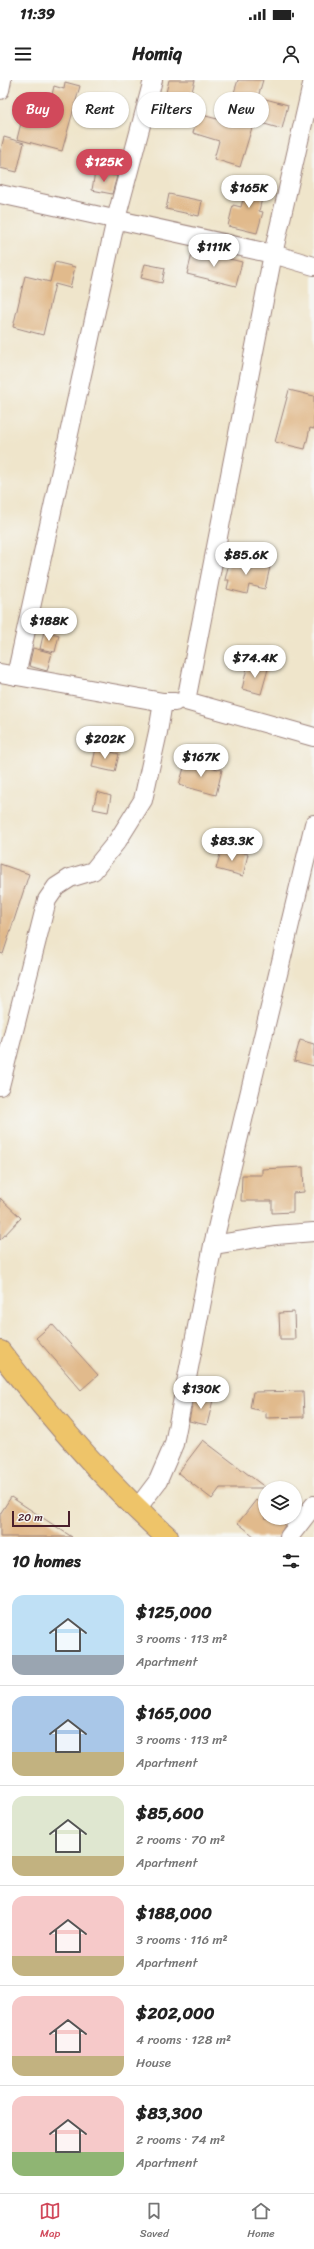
<!DOCTYPE html>
<meta charset="utf-8">
<style>
:root{--surface:#fff;--page:#f2f2f2;--text:#222;--muted:#767676;--line:#e0e0e0;--accent:#d1495b}
body{margin:0;font-family:Sriracha,sans-serif;background:var(--page);color:var(--text);height:100vh;display:flex;flex-direction:column;font-size:15px;white-space:nowrap}
*{box-sizing:border-box;margin:0}
p{font-size:13px;color:var(--muted)}
.icon{flex:none;width:22px;height:22px;fill:none;stroke:currentColor;stroke-width:2;stroke-linecap:round;stroke-linejoin:round}
.map{position:relative;height:1457px;overflow:hidden}
.sheet{display:flex;flex-direction:column;background:var(--surface);flex:1}
.sheet>*{flex:none}
.hud{position:absolute;left:12px;top:12px;width:290px;height:36px;display:flex;gap:8px}
.buttons{position:absolute;left:258px;top:1401px;display:grid;gap:8px}
.buttons a{display:grid;place-items:center;width:44px;height:44px;border-radius:50%;background:var(--surface);box-shadow:0 1px 3px #0004;font-size:20px}
.scale{position:absolute;left:12px;bottom:10px;width:58px;box-sizing:border-box;padding-left:4px;border:2px solid #4a1f2b;border-top:0;font-size:11px;line-height:14px;white-space:nowrap;color:#4a1f2b;-webkit-text-stroke:3px #f6f6f2;paint-order:stroke}
.price{position:absolute;translate:-50% -34px;padding:0 9px;border-radius:14px;background:#fff;color:#222;font-size:13px;line-height:26px;filter:drop-shadow(0 1px 2px #0008)}
.price::after{content:'';position:absolute;left:50%;top:24px;width:12px;height:9px;margin-left:-6px;background:inherit;clip-path:polygon(0 0,100% 0,50% 100%)}
.price.on{background:var(--accent);color:#fff}
ul{padding:0;list-style:none}
li{display:flex;align-items:center;gap:12px;height:100px;padding:0 12px}
li+li{border-top:1px solid var(--line)}
li span{display:grid;place-items:center;flex:none;width:112px;height:80px;border-radius:12px;color:#555}
li>.icon{margin-inline-start:auto}
span .icon{width:48px;height:48px;fill:#fffc;stroke-width:1}
li b{font-size:17px}
h2{display:flex;justify-content:space-between;align-items:center;height:48px;padding:0 12px;font-size:17px}
.chip{padding:0 14px;border-radius:18px;background:var(--surface);box-shadow:0 1px 3px #0004;font-size:14px;line-height:36px}
.chip.on{background:var(--accent);color:#fff}
.status{display:flex;justify-content:space-between;align-items:center;height:28px;padding:0 20px;background:var(--surface);direction:ltr}
.status svg{height:11px;fill:currentColor}
header{display:flex;justify-content:space-between;align-items:center;height:52px;padding:0 12px;background:var(--surface);font-size:18px;font-weight:700}
.dock{display:flex;justify-content:space-around;align-items:center;height:56px;border-top:1px solid var(--line);background:var(--surface);font-size:11px;color:var(--muted)}
.dock a{display:grid;justify-items:center;gap:2px}
.dock .on{color:var(--accent)}
.map>svg:first-child{display:block}
</style>
<div class="status"><b>11:39</b><svg viewBox="0 0 49 12"><path d="M0 12V9h3v3zM5 12V6h3v6zM10 12V3h3v9zM15 12V0h3v12zM26 1h20v11H26zM47 4h2v5h-2z"/></svg></div>
<header><svg class="icon" aria-label="menu" viewBox="0 0 24 24"><path d="M4 6h16M4 12h16M4 18h16"/></svg>Homiq<svg class="icon" aria-label="person" viewBox="0 0 24 24"><circle cx="12" cy="8" r="4"/><path d="M4 21q1-7 8-7t8 7"/></svg></header>
<div class="map">
<svg width="314" height="1457" viewBox="0 0 314 1457">
<rect width="100%" height="100%" fill="#f6f6f2"/>
<filter id="ink" filterUnits="userSpaceOnUse"><feTurbulence type="fractalNoise" baseFrequency=".025" numOctaves="2"/><feDisplacementMap in="SourceGraphic" scale="8" xChannelSelector="R" yChannelSelector="G"/><feConvolveMatrix kernelMatrix="1 2 1 2 8 2 1 2 1" color-interpolation-filters="sRGB"/></filter>
<filter id="wash" filterUnits="userSpaceOnUse"><feTurbulence type="fractalNoise" baseFrequency=".012" numOctaves="4" result="noise"/><feDisplacementMap in="SourceGraphic" scale="16" xChannelSelector="R" yChannelSelector="G"/><feGaussianBlur stdDeviation="0.9" result="paint"/><feColorMatrix in="noise" values="0 0 0 0 0 0 0 0 0 0 0 0 0 0 0 0 0 1.4 0 .05"/><feComposite in="paint" operator="in"/></filter>
<g filter="url(#wash)">
<rect width="100%" height="100%" fill="#efe5cb"/>
<g id="blocks">
<g fill="#e1ba8c">
<path d="M169 0H195L189 23 165 17Z"/>
<path d="M238 0H263L258 17 288 25 282 49 254 41 240 87 214 79 219 61 193 53 198 34 225 41Z"/>
<path d="M65 2 80 6 62 71 17 59 22 39 45 45 54 6 64 9Z"/>
<path d="M4 57 24 63 17 92 0 88V73Z"/>
<path d="M95 92 117 96 112 114 92 110Z"/>
<path d="M248 101 265 106 259 131 263 132 257 153 228 146 233 125 241 127Z"/>
<path d="M169 114 202 121 199 136 166 129Z"/>
<path d="M193 170 242 182 236 206 187 194Z"/>
<path d="M55 182 75 187 70 208 55 204 43 255 13 247 25 196 50 202Z"/>
<path d="M145 184 165 188 162 203 141 198Z"/>
<path d="M289 310 314 316V349L310 348 305 369 275 362Z"/>
<path d="M230 478 270 487 265 509 249 505 247 514 227 509 229 500H225Z"/>
<path d="M44 551 59 555 55 572 40 569Z"/>
<path d="M33 568 52 573 47 591 29 586Z"/>
<path d="M248 584 268 589 261 614 242 609Z"/>
<path d="M96 668 119 674 115 692 92 687Z"/>
<path d="M186 681 222 690 216 715 179 705Z"/>
<path d="M97 712 111 716 108 732 93 729Z"/>
<path d="M222 767 248 774 243 796 216 789Z"/>
<path d="M0 784 29 794 3 874 0 873Z"/>
<path d="M300 960 314 964V986L294 981Z"/>
<path d="M303 1087 304 1112 293 1113V1132L272 1133V1121H241L242 1095H262V1089Z"/>
<path d="M0 1118 21 1138 0 1160Z"/>
<path d="M294 1232 295 1259H280L279 1233Z"/>
<path d="M52 1244 98 1295 81 1310 36 1258Z"/>
<path d="M303 1311 304 1337 266 1338V1332L250 1328 253 1312Z"/>
<path d="M194 1316 213 1320 207 1345 189 1341Z"/>
<path d="M203 1360 266 1408H220L212 1419 178 1393Z"/>
<path d="M11 1417 72 1457H0V1434Z"/>
<path d="M256 1420 265 1428V1438H276L285 1445 279 1457H255L238 1443Z"/>
</g>
</g>
</g>
<g filter="url(#ink)">
<use href="#blocks" fill-opacity="0" stroke="#9c827b" stroke-width="1"/>
<g fill="none" stroke-linecap="round" stroke-linejoin="round">
<defs>
<g id="street">
<path d="M313 0 273 174 186 621 314 657"/>
<path d="M0 10 2 0"/>
<path d="M0 114 273 174 314 186"/>
<path d="M0 593 163 622H175"/>
<path d="M16 596 116 139 153 0"/>
<path d="M0 1006 47 820 56 807 70 798 93 791 118 760 143 720 158 652 163 622"/>
<path d="M213 1165 276 1155 314 1152"/>
<path d="M136 1430 158 1401 174 1364 213 1165 314 744"/>
<path d="M289 1457 314 1425"/>
</g>
<path id="primary" d="M0 1272C51 1338 105 1401 167 1457"/>
</defs>
<use href="#street" stroke="#9c827b" stroke-width="20"/>
<use href="#primary" stroke="#9c827b" stroke-width="24"/>
<use href="#street" stroke="#fff" stroke-width="18"/>
<use href="#primary" stroke="#eec469" stroke-width="22"/>
</g>
</g>
</svg>
<div class="buttons">
<a><svg class="icon" aria-label="layers" viewBox="0 0 24 24"><path d="M12 4l9 5-9 5-9-5zM3 14l9 5 9-5"/></svg></a>
</div>
<div class="scale">20 m</div>
<b class="price on" style="left:104px;top:103px">$125K</b>
<b class="price" style="left:249px;top:129px">$165K</b>
<b class="price" style="left:214px;top:188px">$111K</b>
<b class="price" style="left:246px;top:496px">$85.6K</b>
<b class="price" style="left:49px;top:562px">$188K</b>
<b class="price" style="left:255px;top:599px">$74.4K</b>
<b class="price" style="left:105px;top:680px">$202K</b>
<b class="price" style="left:201px;top:698px">$167K</b>
<b class="price" style="left:232px;top:782px">$83.3K</b>
<b class="price" style="left:201px;top:1330px">$130K</b>
<div class="hud">
<a class="chip on">Buy</a>
<a class="chip">Rent</a>
<a class="chip">Filters</a>
<a class="chip">New</a>
</div>
</div>
<section class="sheet">
<h2>10 homes<svg class="icon" aria-label="filters" viewBox="0 0 24 24"><path d="M4 7h16M4 17h16"/><circle cx="9" cy="7" r="2"/><circle cx="15" cy="17" r="2"/></svg></h2>
<ul>
<li><span style="background:linear-gradient(#bfe0f5 75%,#9aa5b1 0)"><svg class="icon" aria-label="home" viewBox="0 0 24 24"><path d="M3 11l9-7 9 7M6 9v11h12V9"/></svg></span><div><b>$125,000</b><p>3 rooms · 113 m²</p><p>Apartment</p></div></li>
<li><span style="background:linear-gradient(#a9c7e8 70%,#c2b280 0)"><svg class="icon" aria-label="home" viewBox="0 0 24 24"><path d="M3 11l9-7 9 7M6 9v11h12V9"/></svg></span><div><b>$165,000</b><p>3 rooms · 113 m²</p><p>Apartment</p></div></li>
<li><span style="background:linear-gradient(#dfe7d0 75%,#c2b280 0)"><svg class="icon" aria-label="home" viewBox="0 0 24 24"><path d="M3 11l9-7 9 7M6 9v11h12V9"/></svg></span><div><b>$85,600</b><p>2 rooms · 70 m²</p><p>Apartment</p></div></li>
<li><span style="background:linear-gradient(#f6c9c9 75%,#c2b280 0)"><svg class="icon" aria-label="home" viewBox="0 0 24 24"><path d="M3 11l9-7 9 7M6 9v11h12V9"/></svg></span><div><b>$188,000</b><p>3 rooms · 116 m²</p><p>Apartment</p></div></li>
<li><span style="background:linear-gradient(#f6c9c9 75%,#c2b280 0)"><svg class="icon" aria-label="home" viewBox="0 0 24 24"><path d="M3 11l9-7 9 7M6 9v11h12V9"/></svg></span><div><b>$202,000</b><p>4 rooms · 128 m²</p><p>House</p></div></li>
<li><span style="background:linear-gradient(#f6c9c9 70%,#8fb573 0)"><svg class="icon" aria-label="home" viewBox="0 0 24 24"><path d="M3 11l9-7 9 7M6 9v11h12V9"/></svg></span><div><b>$83,300</b><p>2 rooms · 74 m²</p><p>Apartment</p></div></li>
</ul>
</section>
<nav class="dock">
<a class="on"><svg class="icon" aria-label="map" viewBox="0 0 24 24"><path d="M3 6l6-2 6 2 6-2v14l-6 2-6-2-6 2zM9 4v14M15 6v14"/></svg>Map</a>
<a><svg class="icon" aria-label="saved" viewBox="0 0 24 24"><path d="M7 4h10v16l-5-4-5 4z"/></svg>Saved</a>
<a><svg class="icon" aria-label="home" viewBox="0 0 24 24"><path d="M3 11l9-7 9 7M6 9v11h12V9"/></svg>Home</a>
</nav>
